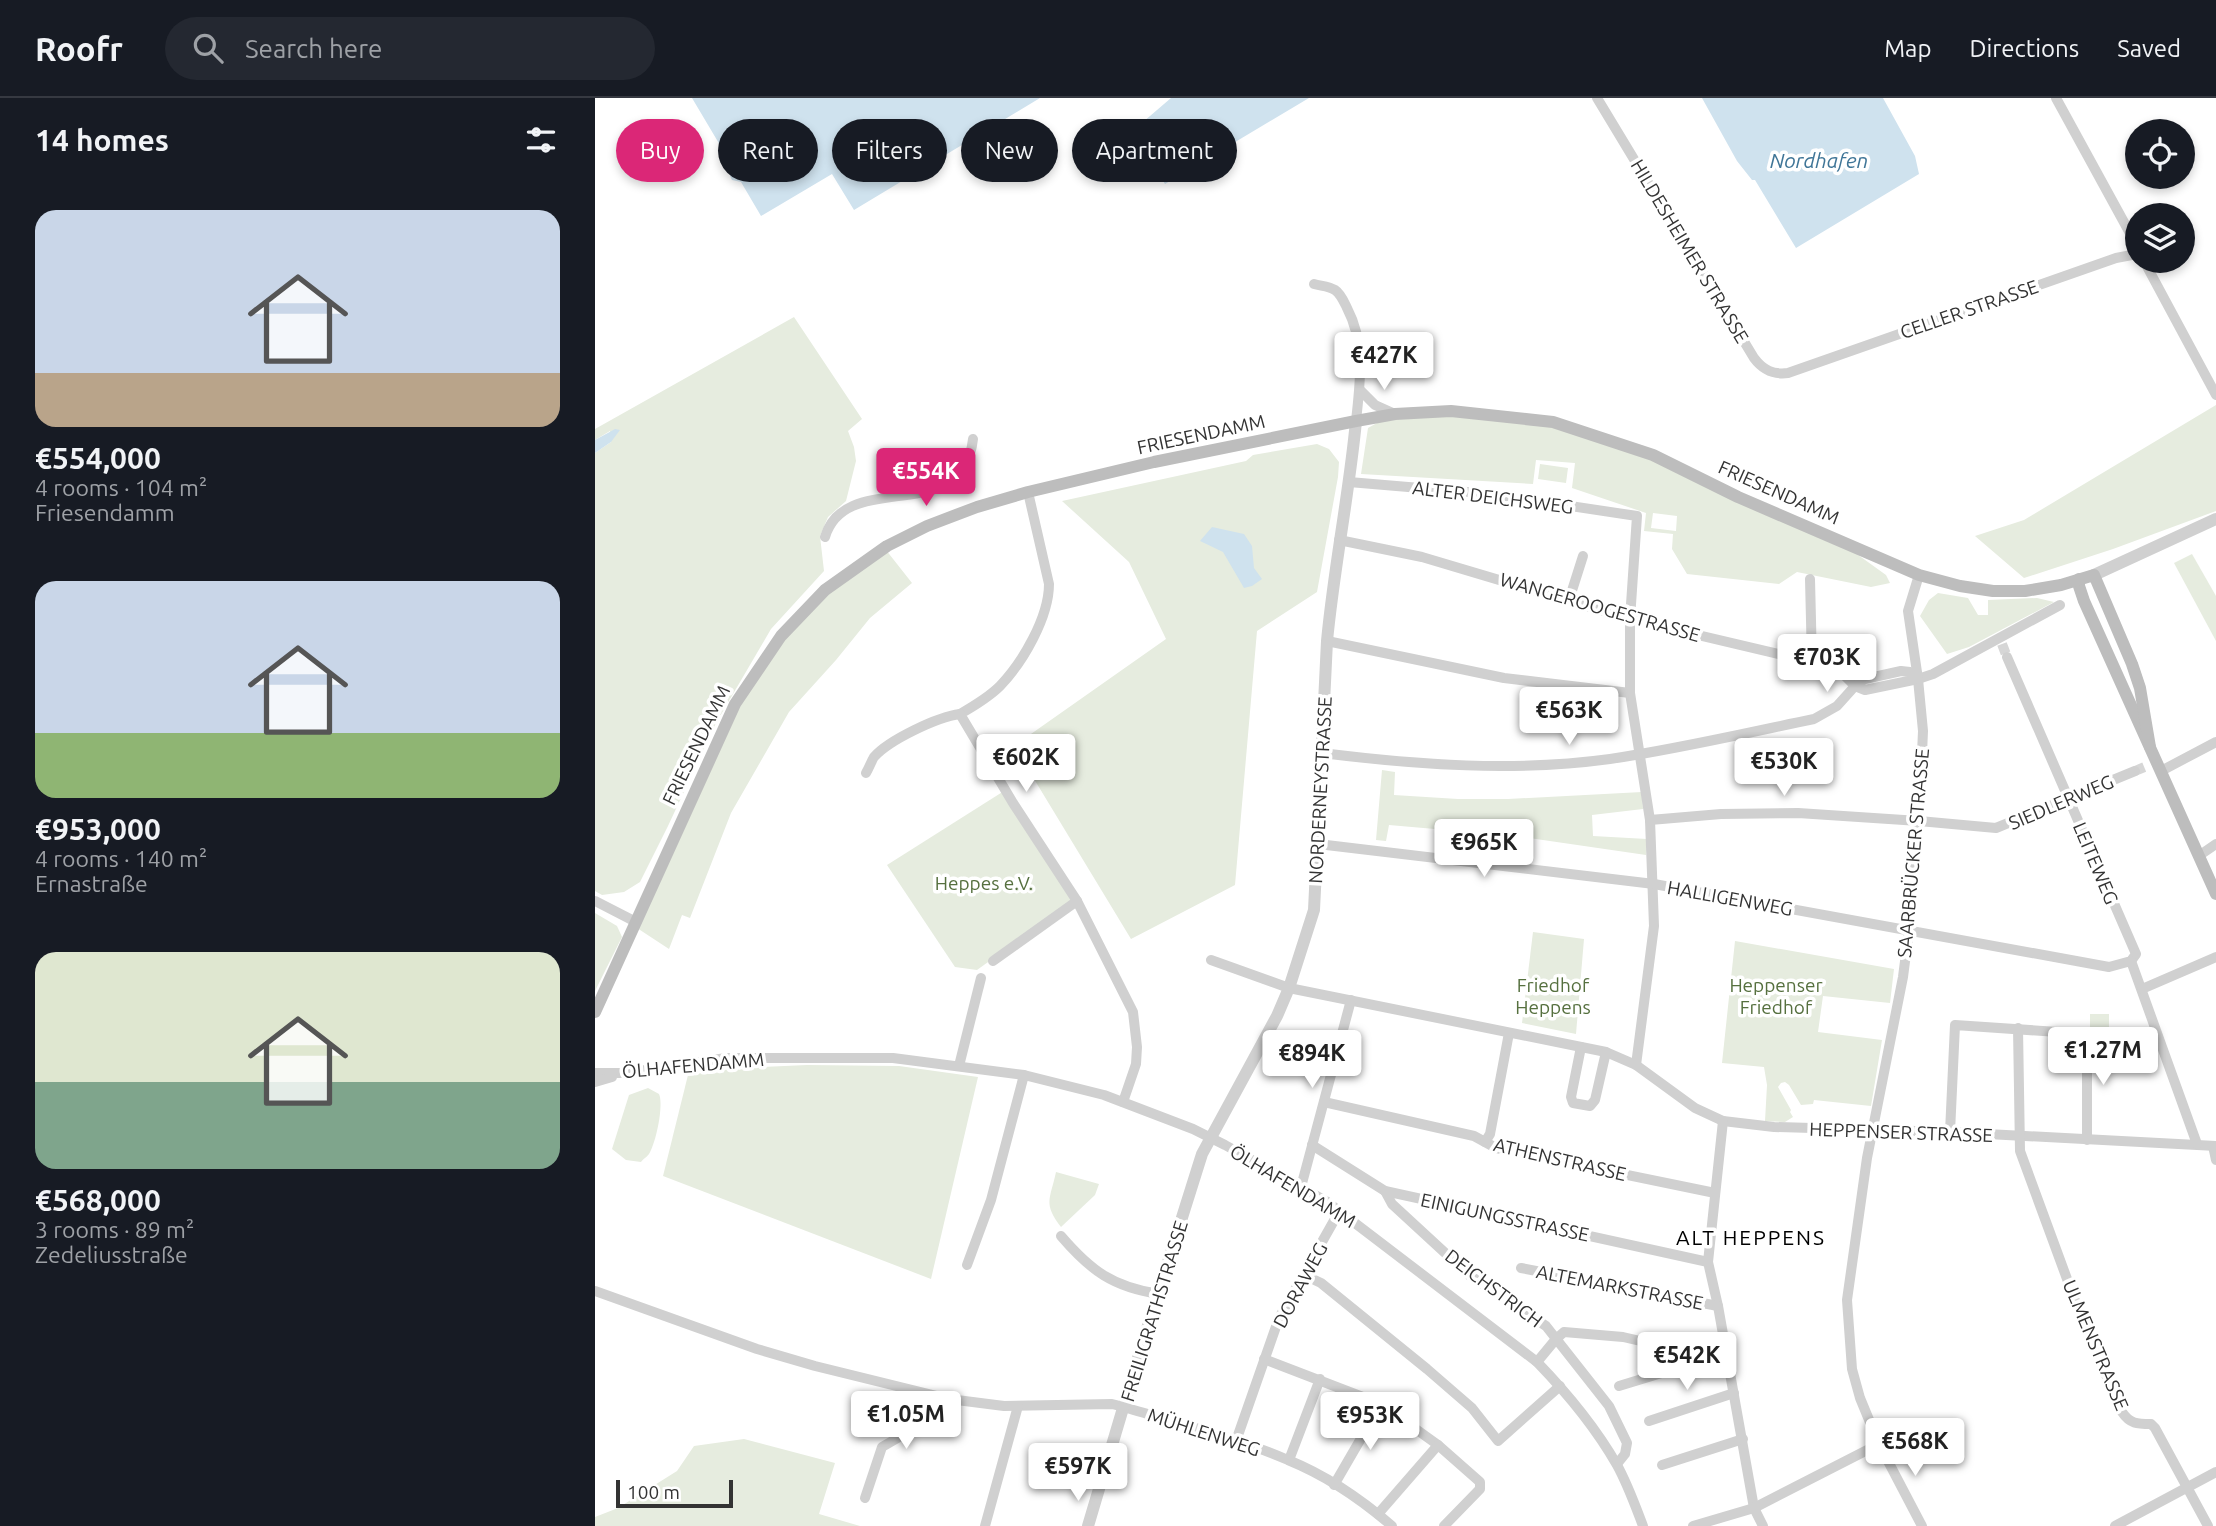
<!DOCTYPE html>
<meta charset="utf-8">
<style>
:root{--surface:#171b24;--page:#242831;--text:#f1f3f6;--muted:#9ea1a6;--line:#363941;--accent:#db2777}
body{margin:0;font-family:Ubuntu,sans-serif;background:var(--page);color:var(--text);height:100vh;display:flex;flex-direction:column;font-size:26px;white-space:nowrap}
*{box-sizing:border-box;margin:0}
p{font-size:23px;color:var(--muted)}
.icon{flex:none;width:38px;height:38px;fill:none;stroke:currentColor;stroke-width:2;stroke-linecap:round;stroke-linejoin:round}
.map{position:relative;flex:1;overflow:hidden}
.sheet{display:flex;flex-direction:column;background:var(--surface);width:595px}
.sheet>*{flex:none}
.banner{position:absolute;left:21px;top:21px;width:665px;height:63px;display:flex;gap:14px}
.controls{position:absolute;left:1530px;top:21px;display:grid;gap:14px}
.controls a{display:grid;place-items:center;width:70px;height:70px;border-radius:50%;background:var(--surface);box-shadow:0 4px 10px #0003;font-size:35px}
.scale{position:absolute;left:21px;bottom:18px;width:117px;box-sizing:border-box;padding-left:7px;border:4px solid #333;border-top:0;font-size:19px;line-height:24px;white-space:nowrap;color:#333;-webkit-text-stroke:5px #fff;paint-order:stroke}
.price{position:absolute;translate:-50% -60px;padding:0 16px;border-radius:7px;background:#fff;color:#222;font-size:23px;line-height:46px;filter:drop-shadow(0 2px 4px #0008)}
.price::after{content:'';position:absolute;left:50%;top:42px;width:21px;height:16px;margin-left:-10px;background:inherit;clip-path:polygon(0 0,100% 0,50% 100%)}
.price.current{background:var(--accent);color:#fff}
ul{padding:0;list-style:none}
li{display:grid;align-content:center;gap:14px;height:371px;padding:0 35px}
li span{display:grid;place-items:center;height:217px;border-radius:21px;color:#555}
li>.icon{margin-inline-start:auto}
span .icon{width:126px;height:126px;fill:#fffc;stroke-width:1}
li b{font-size:30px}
h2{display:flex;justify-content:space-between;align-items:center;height:84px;padding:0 35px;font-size:30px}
.tag{padding:0 24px;border-radius:32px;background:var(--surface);box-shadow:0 4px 10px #0003;font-size:24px;line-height:63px}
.tag.current{background:var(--accent);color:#fff}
header{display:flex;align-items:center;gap:42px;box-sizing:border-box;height:98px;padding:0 35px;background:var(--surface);border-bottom:2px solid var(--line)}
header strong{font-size:33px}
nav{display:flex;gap:38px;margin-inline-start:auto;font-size:24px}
.search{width:490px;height:63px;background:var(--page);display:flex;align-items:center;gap:18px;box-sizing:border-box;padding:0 24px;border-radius:38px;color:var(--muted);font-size:26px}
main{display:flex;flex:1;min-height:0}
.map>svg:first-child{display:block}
</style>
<header>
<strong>Roofr</strong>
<div class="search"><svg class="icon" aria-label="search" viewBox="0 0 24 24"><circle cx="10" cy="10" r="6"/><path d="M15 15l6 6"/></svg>Search here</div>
<nav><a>Map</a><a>Directions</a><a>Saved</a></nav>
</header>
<main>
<section class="sheet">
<h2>14 homes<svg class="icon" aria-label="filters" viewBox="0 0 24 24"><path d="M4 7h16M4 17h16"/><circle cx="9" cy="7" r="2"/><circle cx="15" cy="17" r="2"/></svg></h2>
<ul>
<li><span style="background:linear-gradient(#c9d6e8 75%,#b9a48a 0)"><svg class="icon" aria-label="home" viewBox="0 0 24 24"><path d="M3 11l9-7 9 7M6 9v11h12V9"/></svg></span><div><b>€554,000</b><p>4 rooms · 104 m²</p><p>Friesendamm</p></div></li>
<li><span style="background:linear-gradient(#c9d6e8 70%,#8fb573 0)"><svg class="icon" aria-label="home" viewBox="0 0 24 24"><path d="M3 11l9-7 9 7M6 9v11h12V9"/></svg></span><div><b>€953,000</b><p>4 rooms · 140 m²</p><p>Ernastraße</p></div></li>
<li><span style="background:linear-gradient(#dfe7d0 60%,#7fa58c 0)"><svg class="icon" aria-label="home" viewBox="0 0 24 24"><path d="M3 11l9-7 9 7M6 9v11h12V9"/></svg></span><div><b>€568,000</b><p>3 rooms · 89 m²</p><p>Zedeliusstraße</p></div></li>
</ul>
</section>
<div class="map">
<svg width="1621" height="1428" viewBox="0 0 1621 1428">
<rect width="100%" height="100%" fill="#fff"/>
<g fill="#e6ecdf" fill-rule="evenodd">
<path d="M199 219 267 321 253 333 259 349 261 363 251 403 233 419 225 438 229 473 176 531 121 625 73 728 45 784 29 794 7 797 0 793V355L16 344 15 333 0 342V331Z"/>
<path d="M1621 307V413L1518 451 1429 480 1380 438 1429 422Z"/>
<path d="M856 315 957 325 1058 359 1259 454 1291 477 1295 485 1276 489 1202 474 1184 486 1092 476 1077 451 1078 436 1049 433 1051 415 977 390 980 365 941 362 938 386 766 376 773 330 789 321ZM1058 415 1082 418 1081 433 1056 430Z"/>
<path d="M722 346 734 351 744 364 743 379 722 494 662 533 640 787 536 841 419 648 571 541 534 464 467 403 651 363 658 357Z"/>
<path d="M945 366 973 370 971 385 943 381Z"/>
<path d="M291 452 317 485 275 520 241 562 194 614 136 715 95 820 87 817 74 851 42 830 143 608 188 540 232 494Z"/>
<path d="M1597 456 1621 498V543L1579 465Z"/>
<path d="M1343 495 1373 500 1383 517H1393V502L1442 500 1459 504 1374 549 1352 556 1325 518 1334 502Z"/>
<path d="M787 672 800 674 799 697 863 701H913L1047 694 1048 711 997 717 998 738 1052 741 1051 757 920 738 794 727 791 743 781 742Z"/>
<path d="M409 693 479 802 382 872 360 869 292 767Z"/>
<path d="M0 815 22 828 27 839 0 893Z"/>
<path d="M938 834 989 841 981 936 927 925Z"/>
<path d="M1140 843 1299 871 1295 905 1228 898 1223 934 1287 942 1276 1008 1219 1002 1218 1006 1206 1007 1194 987 1190 984 1186 985 1183 989 1196 1012 1195 1014 1198 1019 1190 1024 1170 1023 1172 987 1169 969 1127 965Z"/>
<path d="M1495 916H1514V935L1499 936 1495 931Z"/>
<path d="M212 967 304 968 383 979 336 1181 68 1078 93 977 143 970Z"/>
<path d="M53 990 64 996C69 1007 61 1045 54 1056 53 1058 47 1062 46 1064L31 1062 17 1051 34 997Z"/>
<path d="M461 1074 504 1086 500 1097 466 1129C448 1105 455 1102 461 1074Z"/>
<path d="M149 1341 240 1365 224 1416 265 1428H0V1419L23 1410 82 1373 99 1348Z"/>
</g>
<g fill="#cfe2ee">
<path d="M97 0H445L259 112 237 76 166 118 146 84 137 82 135 78 138 69Z"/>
<path d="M576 0H714L570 86 549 53 543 55 538 51 535 39 541 30Z"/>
<path d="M1107 0H1288L1320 58 1324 76 1201 150 1160 82H1157L1142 63Z"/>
<path d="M20 331 25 332 16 344 0 355V342Z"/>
<path d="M617 429 649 436 657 448 659 470 667 481 657 488 649 490 628 454 605 443Z"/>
</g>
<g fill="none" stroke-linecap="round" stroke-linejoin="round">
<g stroke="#d6d6d6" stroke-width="10" stroke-dasharray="10 5" stroke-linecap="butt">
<path d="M1407 546 1412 559"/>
<path d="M1540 673 1552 668"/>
</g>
<g stroke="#d0d0d0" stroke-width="10">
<path d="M1002 0 1159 260C1168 272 1178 277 1193 275L1521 160 1542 156"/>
<path d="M1461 0 1542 148"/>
<path d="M1549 163 1621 297"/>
<path d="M719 186C726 188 734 188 740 192 746 196 749 204 752 210 771 246 765 285 761 323"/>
<path d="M765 292 780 307 800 316"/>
<path d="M754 384 896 396 1042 418 1035 521V595L1055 722 1059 828 1041 967"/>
<path d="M433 394 454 486C454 519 428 564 405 588 394 599 379 608 365 616L418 705 482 803 538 914 542 949 541 966 528 1004"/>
<path d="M230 439C251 369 368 431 378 341"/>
<path d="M744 442 827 459 1035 521 1217 564 1249 577 1260 588 1270 592 1323 581 1338 576 1465 507"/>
<path d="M1324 477 1313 513 1323 581 1328 633 1324 723 1314 832 1308 879 1272 1060 1252 1202 1257 1271 1265 1300 1284 1346 1327 1428"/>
<path d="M1215 481 1217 564"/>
<path d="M974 502 988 458"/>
<path d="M732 543 909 580 1035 595"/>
<path d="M727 655C822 667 920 674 1015 661 1083 651 1151 635 1219 621L1242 608 1260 588 1270 581 1306 573 1315 574 1323 581"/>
<path d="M1566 673 1621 644"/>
<path d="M271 675C274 670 276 664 279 659 294 642 342 619 365 616"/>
<path d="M1055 722 1126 716 1203 715 1324 723 1401 730 1540 673"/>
<path d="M723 746 1059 786 1514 869 1536 863 1541 856 1412 559"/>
<path d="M1605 757 1621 746"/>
<path d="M0 803 41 824"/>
<path d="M616 862 694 890 1011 954 1041 967 1100 1010 1128 1023 1179 1029 1355 1034 1621 1048"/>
<path d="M398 863 482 803"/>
<path d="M1536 863 1602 1046"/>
<path d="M1547 891 1621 859"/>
<path d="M1423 930 1425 1053 1486 1219 1527 1314C1535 1326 1542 1326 1556 1326L1560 1330 1613 1428"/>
<path d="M986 949 976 999 978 1005 995 1008 1000 1002 1011 954"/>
<path d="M364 968 386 880"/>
<path d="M0 975H31L131 960H298L429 977 509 997 598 1031 630 1047 731 1103 942 1264C971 1294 1002 1332 1022 1367 1033 1387 1040 1407 1048 1428"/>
<path d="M0 984 17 979"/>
<path d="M729 1004 879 1038 901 1050 1120 1095"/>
<path d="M1128 1023 1113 1164 1123 1208 1159 1410 1168 1428"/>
<path d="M1355 1034 1360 927 1492 936V1042"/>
<path d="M890 1044 895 1036 914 935"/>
<path d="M717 1047 790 1093 1113 1164"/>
<path d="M1618 1048 1621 1062"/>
<path d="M706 1089 756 902"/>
<path d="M790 1093 797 1106 874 1177 951 1228 1014 1308 1032 1345 1030 1356 1022 1366"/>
<path d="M466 1138C496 1173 518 1189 564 1196"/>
<path d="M372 1167 396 1102 429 977"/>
<path d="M926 1170 1123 1208"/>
<path d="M709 1177 726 1185 832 1271 877 1310 903 1343 965 1288"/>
<path d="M0 1193 162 1251 220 1268 354 1301 409 1308 517 1306 529 1309C584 1326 640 1339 693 1362 730 1377 767 1402 797 1428"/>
<path d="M669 1261 786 1306 843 1347 885 1384V1391L849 1428"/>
<path d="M942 1264 961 1241 969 1234 1028 1239 1115 1259"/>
<path d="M1024 1288 1132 1255"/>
<path d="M1054 1323 1139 1295"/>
<path d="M641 1343 684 1220 745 1112"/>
<path d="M694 1362 725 1281"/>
<path d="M1067 1367 1148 1341"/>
<path d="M739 1387 786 1306"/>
<path d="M270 1400 287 1349 306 1338 318 1293"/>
<path d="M783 1416 843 1347"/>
<path d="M390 1428 423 1308"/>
<path d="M1098 1428 1159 1410 1284 1346"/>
<path d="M1520 1428 1621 1374"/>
</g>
<g stroke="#d0d0d0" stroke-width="12">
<path d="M1499 477 1621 421"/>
<path d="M493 1428 545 1253 607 1056 682 918 694 890 719 812 732 543C739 469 754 397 761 323"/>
</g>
<g stroke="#bdbdbd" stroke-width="12">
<path d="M1484 481V488L1489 503 1621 796"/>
<path d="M0 914 140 606 186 538 230 492 292 448 332 428 382 409 433 394 559 364 761 323 800 316 856 313 958 324 1058 357 1143 399 1324 477 1365 488 1398 493H1430L1466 487 1499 477 1537 566 1545 590 1555 649"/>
</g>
</g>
<g text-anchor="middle" stroke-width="7" stroke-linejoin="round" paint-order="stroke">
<g font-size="19" fill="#333" stroke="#fff">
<text transform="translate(1095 153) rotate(59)" y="7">HILDESHEIMER STRASSE</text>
<text transform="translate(1374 211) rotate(-19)" y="7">CELLER STRASSE</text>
<text transform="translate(606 336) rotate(-12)" y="7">FRIESENDAMM</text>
<text transform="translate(1184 394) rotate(24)" y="7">FRIESENDAMM</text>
<text transform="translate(898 399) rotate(7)" y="7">ALTER DEICHSWEG</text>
<text transform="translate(1005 509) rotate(16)" y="7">WANGEROOGESTRASSE</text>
<text transform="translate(101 647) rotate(-64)" y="7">FRIESENDAMM</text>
<text transform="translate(725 692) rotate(-87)" y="7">NORDERNEYSTRASSE</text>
<text transform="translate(1466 704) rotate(-23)" y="7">SIEDLERWEG</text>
<text transform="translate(1318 755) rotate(-85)" y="7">SAARBRÜCKER STRASSE</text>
<text transform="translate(1501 765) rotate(67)" y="7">LEITEWEG</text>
<text transform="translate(1135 800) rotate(10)" y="7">HALLIGENWEG</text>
<text transform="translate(98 967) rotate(-5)" y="7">ÖLHAFENDAMM</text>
<text transform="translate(1306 1034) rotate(2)" y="7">HEPPENSER STRASSE</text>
<text transform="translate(965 1061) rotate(13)" y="7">ATHENSTRASSE</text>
<text transform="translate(698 1088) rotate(31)" y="7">ÖLHAFENDAMM</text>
<text transform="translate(910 1119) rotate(12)" y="7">EINIGUNGSSTRASSE</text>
<text transform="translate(705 1187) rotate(-62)" y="7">DORAWEG</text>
<text transform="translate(1025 1189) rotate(11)" y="7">ALTEMARKSTRASSE</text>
<text transform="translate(899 1190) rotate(37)" y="7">DEICHSTRICH</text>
<text transform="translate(559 1213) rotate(-73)" y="7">FREILIGRATHSTRASSE</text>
<text transform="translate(1501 1247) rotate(67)" y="7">ULMENSTRASSE</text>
<text transform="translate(609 1334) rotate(18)" y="7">MÜHLENWEG</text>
</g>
<g font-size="19" fill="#56703f" stroke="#fff">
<text x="389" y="792">Heppes e.V.</text>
<text x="958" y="894">Friedhof<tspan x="958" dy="22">Heppens</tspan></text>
<text x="1181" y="894">Heppenser<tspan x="1181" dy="22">Friedhof</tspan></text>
</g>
<g font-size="21" font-style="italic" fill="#3f7597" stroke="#fff">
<text x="1224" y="70">Nordhafen</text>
</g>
<g font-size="21" letter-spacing="2" fill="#000" stroke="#fff">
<text x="1156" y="1147">ALT HEPPENS</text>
</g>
</g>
</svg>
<div class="controls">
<a><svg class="icon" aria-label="locate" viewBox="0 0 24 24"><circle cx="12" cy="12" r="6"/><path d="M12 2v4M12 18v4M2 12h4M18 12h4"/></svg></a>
<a><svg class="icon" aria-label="layers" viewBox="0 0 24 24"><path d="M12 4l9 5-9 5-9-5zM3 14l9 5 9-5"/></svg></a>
</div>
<div class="scale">100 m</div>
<b class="price" style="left:789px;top:294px">€427K</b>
<b class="price current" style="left:331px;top:410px">€554K</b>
<b class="price" style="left:1232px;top:596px">€703K</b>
<b class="price" style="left:974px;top:649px">€563K</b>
<b class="price" style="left:431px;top:696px">€602K</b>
<b class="price" style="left:1189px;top:700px">€530K</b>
<b class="price" style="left:889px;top:781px">€965K</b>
<b class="price" style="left:1508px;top:989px">€1.27M</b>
<b class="price" style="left:717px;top:992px">€894K</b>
<b class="price" style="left:1092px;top:1294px">€542K</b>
<b class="price" style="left:311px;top:1353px">€1.05M</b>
<b class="price" style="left:775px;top:1354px">€953K</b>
<b class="price" style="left:1320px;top:1380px">€568K</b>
<b class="price" style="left:483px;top:1405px">€597K</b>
<div class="banner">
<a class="tag current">Buy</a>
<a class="tag">Rent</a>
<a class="tag">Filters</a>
<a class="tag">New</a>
<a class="tag">Apartment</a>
</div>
</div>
</main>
